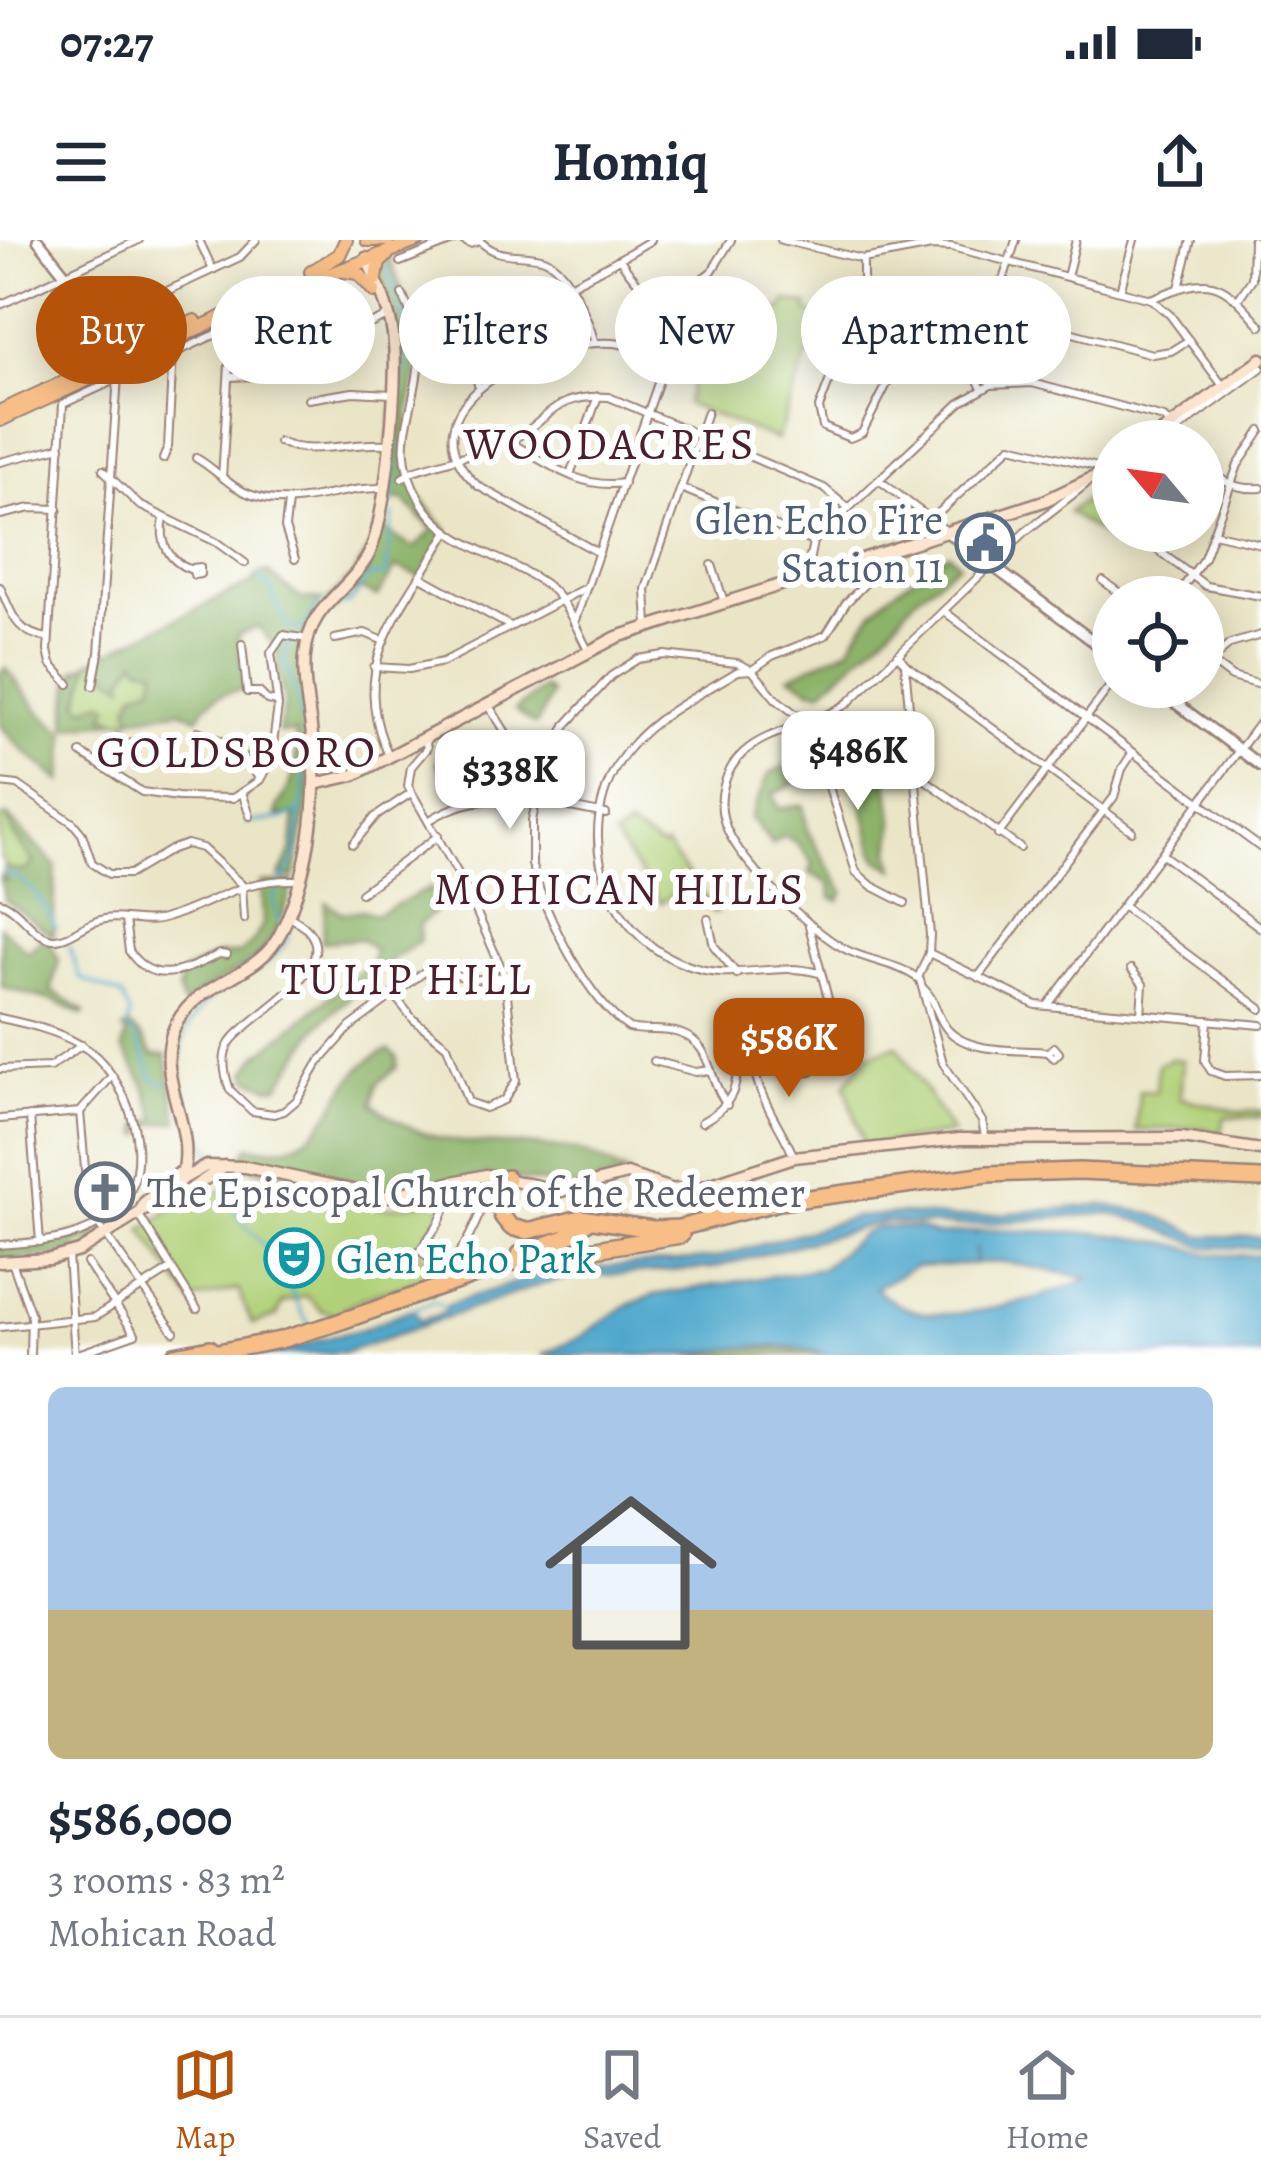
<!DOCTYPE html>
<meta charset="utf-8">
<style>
:root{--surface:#fff;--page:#f2f2f3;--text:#1f2937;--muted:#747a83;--line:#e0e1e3;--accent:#b45309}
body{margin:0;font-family:Alegreya,serif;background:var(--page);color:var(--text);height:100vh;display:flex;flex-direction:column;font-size:45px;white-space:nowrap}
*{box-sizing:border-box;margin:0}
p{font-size:39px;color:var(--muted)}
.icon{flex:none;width:66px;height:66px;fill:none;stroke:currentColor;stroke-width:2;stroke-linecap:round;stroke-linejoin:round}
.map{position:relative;height:1115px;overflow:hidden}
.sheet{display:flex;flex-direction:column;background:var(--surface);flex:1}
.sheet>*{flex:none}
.guide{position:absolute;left:36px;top:36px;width:1191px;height:108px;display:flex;gap:24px}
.needle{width:78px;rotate:299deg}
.tools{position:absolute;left:1092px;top:180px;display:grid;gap:24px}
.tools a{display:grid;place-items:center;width:132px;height:132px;border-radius:50%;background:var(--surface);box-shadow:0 6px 30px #0003;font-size:60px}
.price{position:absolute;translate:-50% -102px;padding:0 27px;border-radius:24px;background:#fff;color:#222;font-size:39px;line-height:78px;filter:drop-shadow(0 3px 6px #0008)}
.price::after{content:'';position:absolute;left:50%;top:72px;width:36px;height:27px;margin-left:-18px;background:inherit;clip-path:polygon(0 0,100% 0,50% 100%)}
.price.selected{background:var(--accent);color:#fff}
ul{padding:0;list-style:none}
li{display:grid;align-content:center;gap:24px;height:636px;padding:0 48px}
li span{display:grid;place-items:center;height:372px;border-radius:18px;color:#555}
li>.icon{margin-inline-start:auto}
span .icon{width:216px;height:216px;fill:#fffc;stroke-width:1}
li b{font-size:51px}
.chip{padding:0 42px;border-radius:54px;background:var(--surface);box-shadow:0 6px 30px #0003;font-size:42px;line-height:108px}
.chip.selected{background:var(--accent);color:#fff}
.status{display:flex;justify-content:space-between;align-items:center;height:84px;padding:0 60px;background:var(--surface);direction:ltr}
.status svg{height:33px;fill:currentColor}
header{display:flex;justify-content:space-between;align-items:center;height:156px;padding:0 48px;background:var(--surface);font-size:54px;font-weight:700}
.dock{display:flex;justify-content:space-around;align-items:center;height:168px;border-top:3px solid var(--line);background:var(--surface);font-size:33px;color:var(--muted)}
.dock a{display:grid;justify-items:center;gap:6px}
.dock .selected{color:var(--accent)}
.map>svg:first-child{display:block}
</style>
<div class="status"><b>07:27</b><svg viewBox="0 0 49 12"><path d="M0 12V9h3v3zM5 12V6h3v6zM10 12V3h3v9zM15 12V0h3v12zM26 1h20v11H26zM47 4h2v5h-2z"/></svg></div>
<header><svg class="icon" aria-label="menu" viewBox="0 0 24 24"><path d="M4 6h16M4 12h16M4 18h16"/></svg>Homiq<svg class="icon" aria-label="share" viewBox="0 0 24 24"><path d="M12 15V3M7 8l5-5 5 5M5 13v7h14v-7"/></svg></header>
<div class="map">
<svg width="1261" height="1115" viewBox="0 0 1261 1115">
<rect width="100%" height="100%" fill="#fff"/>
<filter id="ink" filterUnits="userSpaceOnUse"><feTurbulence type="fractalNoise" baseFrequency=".00833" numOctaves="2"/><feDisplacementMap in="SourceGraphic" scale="24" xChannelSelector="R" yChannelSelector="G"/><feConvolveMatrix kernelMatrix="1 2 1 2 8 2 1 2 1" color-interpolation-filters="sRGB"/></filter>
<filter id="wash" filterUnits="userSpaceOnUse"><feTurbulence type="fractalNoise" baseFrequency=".004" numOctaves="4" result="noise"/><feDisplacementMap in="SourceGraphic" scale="48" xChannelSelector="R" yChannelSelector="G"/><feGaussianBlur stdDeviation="2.7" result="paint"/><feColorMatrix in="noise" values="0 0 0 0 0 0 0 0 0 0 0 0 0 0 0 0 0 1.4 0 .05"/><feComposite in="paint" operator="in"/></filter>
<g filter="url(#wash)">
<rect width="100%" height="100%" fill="#eae5c6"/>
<g fill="#b1d179" stroke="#7e7852" stroke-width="3">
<path d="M717 58 763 73 766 66 782 71 786 61 808 65V73L822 76 777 200 686 164Z"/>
<path d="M1113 242 1110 301 1068 272Z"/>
<path d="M234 350 243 450C222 452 208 458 198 478L181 470 128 478 131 499 128 501 124 479 66 488 71 437 77 429Z"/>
<path d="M7 576 13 594 34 623 26 631 12 633 0 618V578Z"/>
<path d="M628 587 662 608 665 605 717 672 713 673 690 642 661 663 614 597Z"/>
<path d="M897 805 952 893 864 906 845 845 867 816Z"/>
<path d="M1170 819 1183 820 1180 858 1241 872 1261 871V877H1225L1220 893 1201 888 1136 890 1139 851 1156 852 1158 825Z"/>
<path d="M261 950 388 968 436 960 443 970 417 1009 435 1028 434 1032C404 1049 357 1053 337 1075L322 1071 306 1056 282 1063 277 1076 252 1084 238 1049 191 1061 142 989 199 952Z"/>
</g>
<g fill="#8cb369" stroke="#6b694a" stroke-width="3">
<path d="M389 16C400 48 418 81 418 116 419 128 414 142 412 154 399 226 399 235 448 291L421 337 396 327 377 357 358 348 333 370 328 360 355 334 380 288 414 308 433 290 403 260 384 258 399 118 396 82 380 30Z"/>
<path d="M948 313 959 323 916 357 888 391 822 451 811 449 790 436 849 408C879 352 900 350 948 313Z"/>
<path d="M267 332 300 358 323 360 305 392 310 551 294 637H280L292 609 295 575 276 576C277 562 283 559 289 547 297 530 296 511 296 493H279L285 464 276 424 278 411 259 387 238 394 243 450C222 452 208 458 198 478L181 470 131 478 129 465 135 452 153 445 156 429 140 426 136 419 124 437 125 445 98 428 100 416 252 343 258 334Z"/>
<path d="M91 421 79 462 85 468 103 462 109 465 105 474 117 480 66 488 71 437Z"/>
<path d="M6 428 40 472 66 494 62 542 25 512 0 486V433Z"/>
<path d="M544 448 551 454 537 484H533L515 470Z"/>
<path d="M483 498 505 521 524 525 519 535 445 537 437 522Z"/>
<path d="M791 524 798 541 773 554 779 569 803 565 808 592 844 652 839 661 831 658 830 644 810 633 813 623 797 603 782 596 772 605 751 577 769 534Z"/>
<path d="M885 525 894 579 891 613 895 629 878 619 873 610 855 531Z"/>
<path d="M7 576 56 626 53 696 5 660 0 638 6 640 2 635 5 628 23 632 34 623 13 594Z"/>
<path d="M293 642C283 679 274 708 240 729 220 742 201 748 184 766L178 752 184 731 220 714H239L253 702 263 684 261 643Z"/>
<path d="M431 648 436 670 420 684 419 702 395 717 319 785 279 846 269 847 249 839 247 831 257 816 372 722 374 709 361 699 322 702 326 662 343 673 363 670 375 675Z"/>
<path d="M0 686 28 712 43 698 49 701 59 720 51 750 85 772 83 775 54 761 2 747Z"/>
<path d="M129 786 143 798 153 815H166L178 881 144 886V895H140L139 885 157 879 144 844 123 808 127 793 123 790Z"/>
<path d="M389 810 397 817V827L377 844 373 864C444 919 486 896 565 909 588 912 607 924 627 934L577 948 486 935 403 956 239 926 248 906C340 924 327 830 389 810Z"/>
<path d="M93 989 99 996 59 1015 0 1020V1007L45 1003Z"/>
<path d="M726 1108 802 1109 829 1115H682Z"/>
</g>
<g fill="#4fa8cc" stroke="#4c647c" stroke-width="3" fill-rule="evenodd">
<path d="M1104 965 1152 974 1202 996 1261 997V1008L1205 1007 1144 982 1109 973 958 986 881 982 712 1028 575 1037 542 1044 346 1112 260 1115 363 1089 412 1069 421 1081 443 1073 449 1064 549 1032 715 1018 855 977 904 974 955 978Z"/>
<path d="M878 987 918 988 935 995 989 990 1100 993 1169 1003 1209 1014 1261 1016V1115H829C783 1099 727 1109 681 1115 636 1115 586 1115 541 1115L581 1097 625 1066 654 1055 822 1028 862 994ZM1005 1022 1088 1038C1051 1057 957 1083 915 1071 900 1067 886 1058 875 1048L914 1027Z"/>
</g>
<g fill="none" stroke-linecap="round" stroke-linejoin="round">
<g stroke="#4fa8cc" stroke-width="3">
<path d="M386 26C418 97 402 110 398 180 396 208 395 236 393 264"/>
<path d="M258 338 269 347 288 388"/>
<path d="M334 362 346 365 355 358 368 336 386 335 393 274"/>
<path d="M291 388H303L321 361"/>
<path d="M247 583 282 579 301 571"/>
<path d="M4 633C29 639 46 665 56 688"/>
<path d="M279 682 273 660 294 619 303 554 305 495 294 446 284 423 289 399"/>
<path d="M69 707 80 738 122 756 130 774 127 788 138 800 153 838 166 844"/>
<path d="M214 916C178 859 158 795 221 750 252 729 263 735 288 699L285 689"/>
<path d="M224 939C235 987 248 983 273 1017 288 1037 294 1063 309 1084"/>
<path d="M413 1070 433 1061 445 1067"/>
</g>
<path stroke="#4c5d73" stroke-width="3" stroke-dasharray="15 12" stroke-linecap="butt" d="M975 1023 976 992"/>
</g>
</g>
<g filter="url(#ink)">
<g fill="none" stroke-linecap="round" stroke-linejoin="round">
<defs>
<g id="minor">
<path d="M199 0 213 30"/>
<path d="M462 0 470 4 480 1"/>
<path d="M479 0C498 20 517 12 541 18 567 24 588 79 595 103"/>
<path d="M781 0 863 19 932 6 952 7 1151 59 1170 75 1223 146"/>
<path d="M863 19V68L849 89 819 168 823 187 850 198 862 193 923 74"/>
<path d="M400 22 455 0"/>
<path d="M1067 37 1076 0"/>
<path d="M1179 48 1191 0"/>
<path d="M986 51 995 67 1009 76 1152 114 1171 111 1189 100"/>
<path d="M1120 51 1134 0"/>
<path d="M402 54C412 74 419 94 419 117 417 174 387 202 420 260 446 307 509 316 549 347 567 362 577 390 588 410"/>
<path d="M1239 58 1252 39 1253 0"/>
<path d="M1151 59C1211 35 1219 37 1261 86"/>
<path d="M0 65 139 0"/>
<path d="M663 69 712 31 731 0"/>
<path d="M410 71C439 66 467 75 495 71 540 65 612 24 651 0"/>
<path d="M471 71V110L478 145"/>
<path d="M862 71 932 74 1003 40 1016 0"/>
<path d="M96 84 240 17 256 0"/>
<path d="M970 123 981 147"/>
<path d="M229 137 255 136 388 76"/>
<path d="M308 159 353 152 392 154"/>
<path d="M508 201C546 222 579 250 624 243"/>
<path d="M1162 201 1261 128"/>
<path d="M279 202C311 217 353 201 388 204"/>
<path d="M196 218C216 229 230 248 252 255 298 271 339 246 385 248"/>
<path d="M163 219 168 207 173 111"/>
<path d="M0 222 61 207"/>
<path d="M1203 223C1219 242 1237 250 1261 248"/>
<path d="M103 230 139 265 216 302 245 323"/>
<path d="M570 235 598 156"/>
<path d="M222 238 230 108 224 90"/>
<path d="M402 238 413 231C444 221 476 214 506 202 552 184 545 154 609 157L824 248 848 268"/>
<path d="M879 240 945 290"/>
<path d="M681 248 813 302"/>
<path d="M288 262 285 288 295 319"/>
<path d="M0 275 31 268 58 269"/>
<path d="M164 278C159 302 168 322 192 330"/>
<path d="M931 280 1011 206 1106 229"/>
<path d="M1132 291 1206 346 1261 356"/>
<path d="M1213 293 1261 304"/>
<path d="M599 313 478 246C392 165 545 98 613 103 631 104 650 115 667 121"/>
<path d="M712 325 724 362"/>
<path d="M200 327V334L194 335 193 328Z"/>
<path d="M806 336 813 302 960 163 991 145 1032 143 1164 178 1186 201"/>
<path d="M421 337 510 386"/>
<path d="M1103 341 1125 357"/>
<path d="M0 347C12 374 15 393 48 398"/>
<path d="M1176 357 1204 318 1238 225 1261 191"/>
<path d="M945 372 1261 608"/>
<path d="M574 383 671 106C672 67 638 50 620 19"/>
<path d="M648 385 646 349 707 172"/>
<path d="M335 399 365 393 384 401"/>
<path d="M242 404 247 452H259L267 460 277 462"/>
<path d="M1203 415 1232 437 1261 445"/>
<path d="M900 417 905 424 930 695 929 713 918 738"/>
<path d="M1212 420 1230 404 1261 395"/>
<path d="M905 424 1132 591"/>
<path d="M374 427 409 429 443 422 585 348"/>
<path d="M69 444 51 424 48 411 63 164 328 43"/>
<path d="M93 446 99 413 118 136"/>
<path d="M488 464 508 496 550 517"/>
<path d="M198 491 236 507 259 538"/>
<path d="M81 513 142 552 178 557 233 558 260 540 271 519 278 466 271 413 283 395 308 399"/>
<path d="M389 516C345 422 403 370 448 291"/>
<path d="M106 527C121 506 134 495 161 502"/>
<path d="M916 533 1020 608"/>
<path d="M0 543 18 545 73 583 82 594 92 623 109 634H130L172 609 187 604 202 608 242 645 244 679"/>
<path d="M242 552 250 576"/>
<path d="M430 580C484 545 546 563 606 574"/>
<path d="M998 595 1113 442"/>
<path d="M353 604 375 577 411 553"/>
<path d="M1163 615 1261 688"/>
<path d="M532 625V580L542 537 566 485 611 436 638 419 664 415 737 423 752 430 776 459 802 479 820 519 856 632 872 646 905 663"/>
<path d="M533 629C546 676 587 760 629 788 645 792 662 788 679 793 714 804 707 840 727 865"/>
<path d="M361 653 438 596"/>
<path d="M0 662C20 668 33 697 53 699 68 700 84 685 97 681 118 673 141 685 163 679 216 664 237 638 298 640"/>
<path d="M1124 667 1261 769"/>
<path d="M290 677C368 719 243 777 229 804 221 817 225 836 230 850L252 871 274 874 284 871 297 860 317 825 350 787 424 732 442 730 472 740 505 736"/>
<path d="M708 679 714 706 737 734"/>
<path d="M125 680 129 711C154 749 187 729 220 714L227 715"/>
<path d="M929 713 1036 765 1261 785"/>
<path d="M1131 729 1143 744 1141 774"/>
<path d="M819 733C773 720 735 744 684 724 595 690 570 573 633 504 660 473 703 453 738 431L752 430 772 416 826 395 846 363 892 316 893 310"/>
<path d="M978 737 1114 557 1122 529 1133 512"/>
<path d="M923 748C936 759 936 776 947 789 969 814 1017 809 1048 812"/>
<path d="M393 754 413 779 447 806 468 862 485 868 504 860 516 841 505 736 464 644 408 546 411 527 427 508 425 499"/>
<path d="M1048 765 1261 481"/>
<path d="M0 778C27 784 55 790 79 804 129 831 162 931 114 973 82 1001 40 1002 0 1005"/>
<path d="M1208 780 1205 821 1211 831 1225 836 1261 835"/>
<path d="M754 807 769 809 802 833 811 832 818 825 831 770 809 686"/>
<path d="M754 807C749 848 779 881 794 917"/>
<path d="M1054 807 1059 813 1054 818 1048 812Z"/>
<path d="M654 821 696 832 711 830"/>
<path d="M0 829 50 827 82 805"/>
<path d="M80 872 87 951 98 984 174 1092"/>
<path d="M30 876 40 1002"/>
<path d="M0 879 80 872 112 836"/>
<path d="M702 882C733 865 738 848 738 814L754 807"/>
<path d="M985 896 982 881 943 823 920 740C897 722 868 722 843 708 810 690 734 618 724 581 717 557 725 530 743 513 770 487 818 487 850 461L1025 292 1085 245"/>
<path d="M455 944 439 983 420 1010 439 1028C472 1016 478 963 499 938"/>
<path d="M139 975 197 1069"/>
<path d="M68 1016 75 1115 135 1094 87 1023"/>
<path d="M12 1022 31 1075 30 1115"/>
<path d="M0 1087 95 1077 171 1029"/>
</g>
<g id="tertiary">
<path d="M38 0 84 58 113 122"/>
<path d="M947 292 1113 416"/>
<path d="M1154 447 1261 526"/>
</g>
<g id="secondary">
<path d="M1150 201 1261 119"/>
<path d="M315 544 354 535 617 397 1044 261 1113 228"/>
<path d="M182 937C197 888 157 843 172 794 190 739 258 742 281 692 308 637 318 566 313 506 311 476 302 445 305 415 310 364 344 356 367 318 386 286 398 144 394 104 392 74 379 44 366 18"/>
<path d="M163 959 189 950 225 926"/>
<path d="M139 974 145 962 184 929"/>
<path d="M0 1022 50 1019 79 1011 162 959 181 940 206 926 246 927 384 957 486 935 561 951 627 934 671 949 693 950 794 917 960 899 1182 898 1261 910"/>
</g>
<g id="primary">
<path d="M367 0H388"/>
<path d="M343 31 358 33 374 51"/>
<path d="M311 32 339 15 346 0"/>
<path d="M376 39 379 23 387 15"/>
<path d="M94 128 195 81"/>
<path d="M1 171 64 142"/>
<path d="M0 180 236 71 419 0"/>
</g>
<g id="trunk">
<path d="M507 938 500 965 502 976 511 987 527 991 581 978 652 989 679 988 779 962 988 934 1079 931 1261 939"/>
<path d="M520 1014 565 998 589 981"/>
<path d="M174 1115 210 1108"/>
<path d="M202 1115 280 1100 333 1084 510 1023 681 995"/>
</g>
</defs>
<use href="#minor" stroke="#9a8278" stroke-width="10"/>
<use href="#tertiary" stroke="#9a8278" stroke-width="14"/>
<use href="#secondary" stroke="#9a8278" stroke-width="15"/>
<use href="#primary" stroke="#9a8278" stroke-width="16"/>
<use href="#trunk" stroke="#9a8278" stroke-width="20"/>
<use href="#minor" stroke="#fff" stroke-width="6"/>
<use href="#tertiary" stroke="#fff" stroke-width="9"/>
<use href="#secondary" stroke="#fce5cf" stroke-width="10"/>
<use href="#primary" stroke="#f7be88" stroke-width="12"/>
<use href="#trunk" stroke="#f7be88" stroke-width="15"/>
</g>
</g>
<defs>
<symbol id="civic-ring" viewBox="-11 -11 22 22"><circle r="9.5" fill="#fff" stroke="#5c6f8a" stroke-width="1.5"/><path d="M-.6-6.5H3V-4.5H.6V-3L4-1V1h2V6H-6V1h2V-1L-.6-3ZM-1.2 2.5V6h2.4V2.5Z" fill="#5c6f8a"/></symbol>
<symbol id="church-ring" viewBox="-11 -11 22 22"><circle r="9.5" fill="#fff" stroke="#6b7280" stroke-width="1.5"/><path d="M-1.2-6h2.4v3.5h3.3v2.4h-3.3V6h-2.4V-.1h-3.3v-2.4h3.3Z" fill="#6b7280"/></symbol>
<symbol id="theatre-ring" viewBox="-11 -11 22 22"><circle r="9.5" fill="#fff" stroke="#0f9aa8" stroke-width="1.5"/><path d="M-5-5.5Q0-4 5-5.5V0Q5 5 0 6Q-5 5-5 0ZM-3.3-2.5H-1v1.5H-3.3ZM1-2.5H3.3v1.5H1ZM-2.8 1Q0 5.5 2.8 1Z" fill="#0f9aa8"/></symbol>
</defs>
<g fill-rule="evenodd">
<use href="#civic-ring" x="952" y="270" width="66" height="66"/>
<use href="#church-ring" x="72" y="919" width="66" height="66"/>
<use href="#theatre-ring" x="261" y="985" width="66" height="66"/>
</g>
<g text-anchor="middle" stroke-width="12" stroke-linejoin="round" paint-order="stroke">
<g font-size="42" fill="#4e5e75" stroke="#fff" text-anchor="end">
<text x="943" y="294">Glen Echo Fire<tspan x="943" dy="48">Station 11</tspan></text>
</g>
<g font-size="42" fill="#5b616d" stroke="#fff" text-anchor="start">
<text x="147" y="967">The Episcopal Church of the Redeemer</text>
</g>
<g font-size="42" fill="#0d838f" stroke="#fff" text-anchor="start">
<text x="336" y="1033">Glen Echo Park</text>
</g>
<g font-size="45" letter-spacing="3" fill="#4a1f2b" stroke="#fff">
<text x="610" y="219">WOODACRES</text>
<text x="237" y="527">GOLDSBORO</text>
<text x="620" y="664">MOHICAN HILLS</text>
<text x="407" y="754">TULIP HILL</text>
</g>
</g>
</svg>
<div class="tools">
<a><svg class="needle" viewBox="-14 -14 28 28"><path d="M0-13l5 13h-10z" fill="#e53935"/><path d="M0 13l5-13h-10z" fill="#747a83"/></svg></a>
<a><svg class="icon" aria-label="locate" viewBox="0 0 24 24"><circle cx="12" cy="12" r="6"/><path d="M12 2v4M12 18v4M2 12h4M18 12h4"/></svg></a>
</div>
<b class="price" style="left:858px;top:573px">$486K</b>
<b class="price" style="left:510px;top:592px">$338K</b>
<b class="price selected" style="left:789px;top:860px">$586K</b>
<div class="guide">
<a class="chip selected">Buy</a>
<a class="chip">Rent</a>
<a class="chip">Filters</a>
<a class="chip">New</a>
<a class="chip">Apartment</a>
</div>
</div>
<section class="sheet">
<ul>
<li><span style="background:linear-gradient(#a9c7e8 60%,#c2b280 0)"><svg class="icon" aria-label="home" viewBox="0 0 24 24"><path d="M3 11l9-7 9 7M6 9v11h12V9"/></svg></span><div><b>$586,000</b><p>3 rooms · 83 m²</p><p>Mohican Road</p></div></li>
</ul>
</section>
<nav class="dock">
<a class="selected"><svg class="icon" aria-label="map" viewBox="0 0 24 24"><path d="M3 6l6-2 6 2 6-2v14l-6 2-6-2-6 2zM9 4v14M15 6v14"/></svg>Map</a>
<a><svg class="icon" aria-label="saved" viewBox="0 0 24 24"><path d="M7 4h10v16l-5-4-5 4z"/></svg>Saved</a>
<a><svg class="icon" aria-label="home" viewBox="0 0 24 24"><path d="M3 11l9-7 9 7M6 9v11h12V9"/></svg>Home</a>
</nav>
